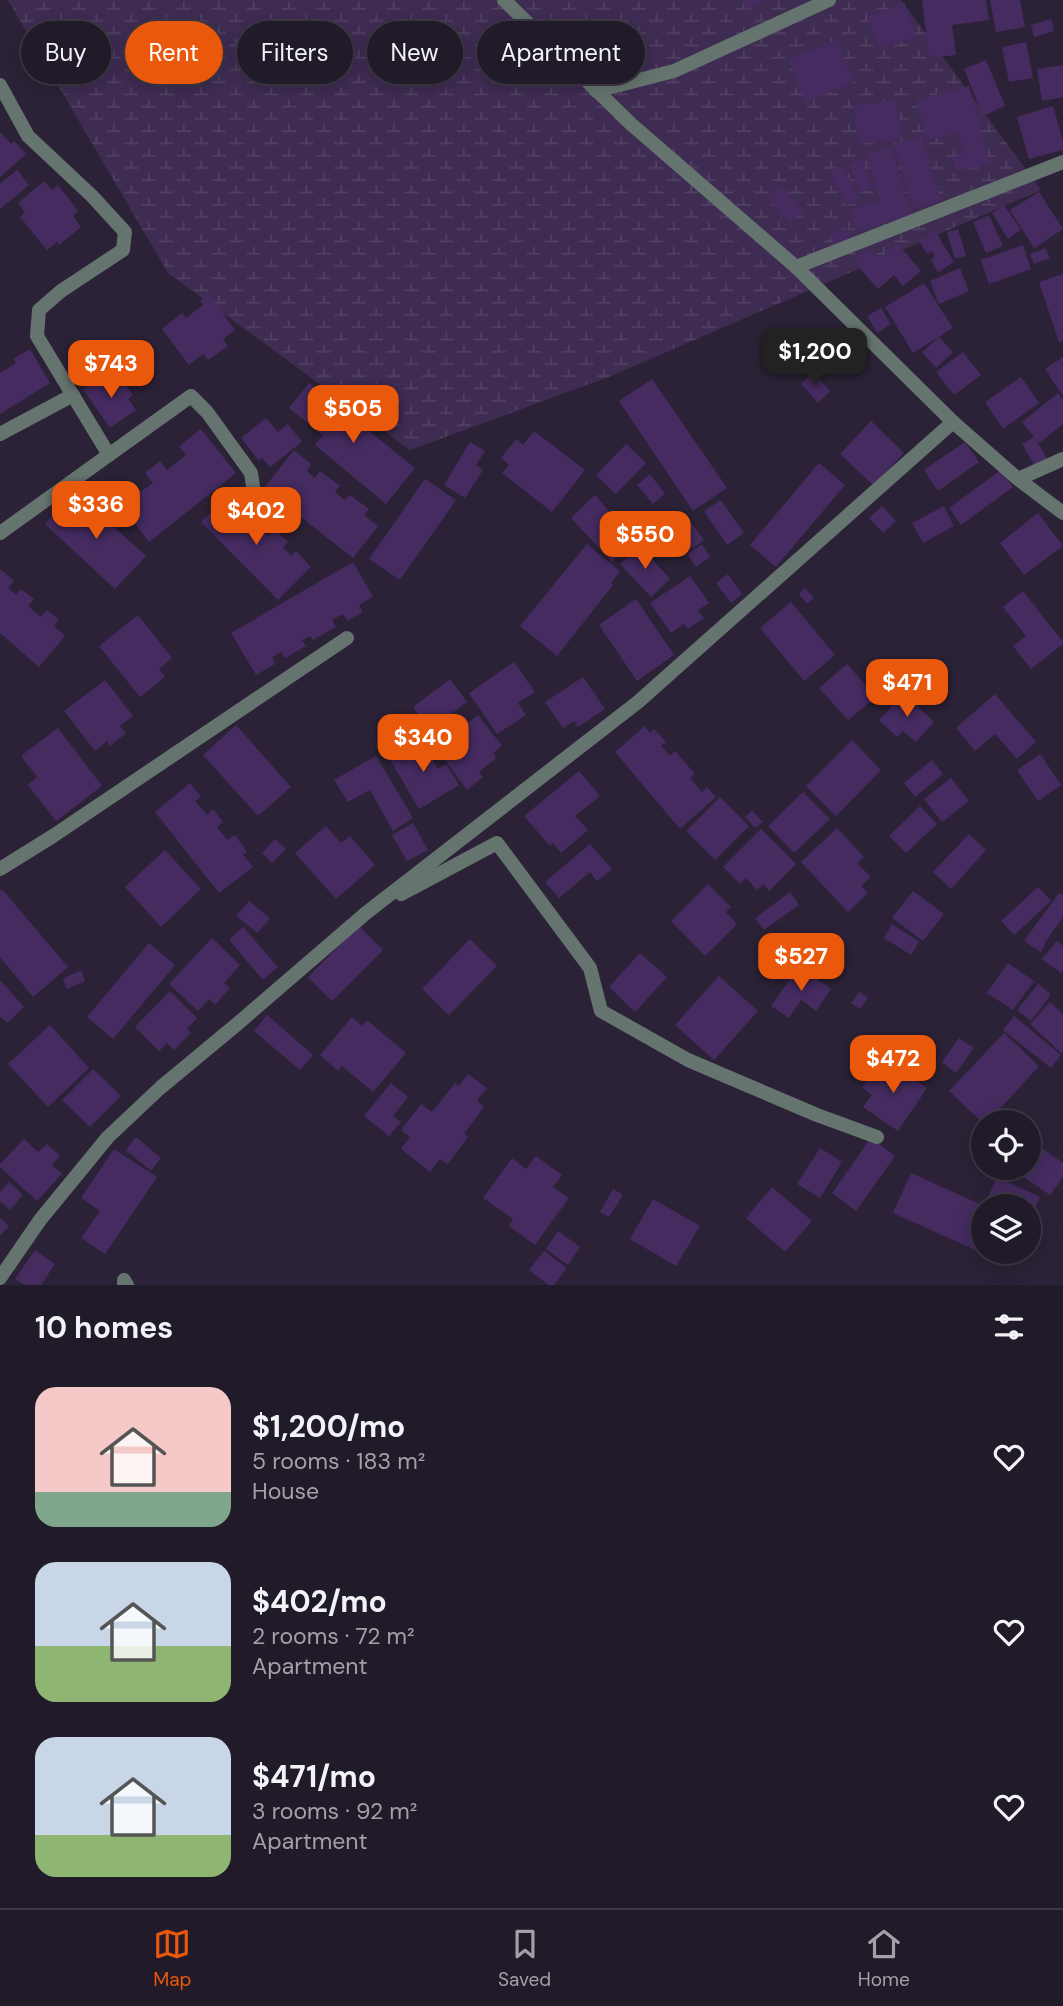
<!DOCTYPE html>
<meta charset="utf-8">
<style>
:root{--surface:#211a29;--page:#2d2735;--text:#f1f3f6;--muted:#a2a1a8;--line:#3e3846;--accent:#ea580c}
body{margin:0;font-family:"DM Sans",sans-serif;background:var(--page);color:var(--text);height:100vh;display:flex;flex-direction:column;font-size:26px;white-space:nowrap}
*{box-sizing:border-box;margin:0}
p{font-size:23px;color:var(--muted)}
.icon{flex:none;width:38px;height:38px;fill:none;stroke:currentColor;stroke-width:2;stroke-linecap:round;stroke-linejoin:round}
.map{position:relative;height:1285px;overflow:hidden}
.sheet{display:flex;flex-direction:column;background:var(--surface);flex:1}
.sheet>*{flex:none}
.banner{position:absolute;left:21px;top:21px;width:700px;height:63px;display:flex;gap:14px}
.buttons{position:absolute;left:971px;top:1110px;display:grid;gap:14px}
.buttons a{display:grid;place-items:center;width:70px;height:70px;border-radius:50%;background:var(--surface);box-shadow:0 4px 18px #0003,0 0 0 2px var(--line);font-size:35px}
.price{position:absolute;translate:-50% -60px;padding:0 16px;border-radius:14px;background:var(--accent);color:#fff;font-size:23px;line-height:46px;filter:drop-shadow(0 2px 4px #0008)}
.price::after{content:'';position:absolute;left:50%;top:42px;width:21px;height:16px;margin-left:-10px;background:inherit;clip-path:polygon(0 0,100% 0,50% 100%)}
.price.on{background:#222;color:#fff}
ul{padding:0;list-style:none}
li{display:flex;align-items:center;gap:21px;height:175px;padding:0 35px}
li span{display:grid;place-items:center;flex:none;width:196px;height:140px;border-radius:21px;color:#555}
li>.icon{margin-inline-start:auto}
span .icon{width:84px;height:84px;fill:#fffc;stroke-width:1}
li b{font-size:30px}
h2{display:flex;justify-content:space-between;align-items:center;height:84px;padding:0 35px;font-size:30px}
.pill{padding:0 24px;border-radius:32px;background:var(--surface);box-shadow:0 4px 18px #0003,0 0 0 2px var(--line);font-size:24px;line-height:63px}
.pill.on{background:var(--accent);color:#fff}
.tab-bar{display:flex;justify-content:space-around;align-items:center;height:98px;border-top:2px solid var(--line);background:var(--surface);font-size:19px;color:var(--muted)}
.tab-bar a{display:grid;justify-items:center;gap:4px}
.tab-bar .on{color:var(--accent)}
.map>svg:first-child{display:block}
</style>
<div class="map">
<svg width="1063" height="1285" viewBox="0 0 1063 1285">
<defs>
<pattern id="wetland-marsh" width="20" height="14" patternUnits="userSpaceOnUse" patternTransform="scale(1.75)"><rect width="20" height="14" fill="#3e2c52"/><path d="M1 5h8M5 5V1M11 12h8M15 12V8" fill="none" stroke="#514163"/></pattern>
</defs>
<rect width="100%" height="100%" fill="#2c2237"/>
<path fill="url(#wetland-marsh)" d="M8 0H901L1041 190 611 376 410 450 168 273Z"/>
<g fill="#452b60">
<path d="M742 0H767L746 9Z"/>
<path d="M922 0H986L989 20 952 25 956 55 929 58Z"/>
<path d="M990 0H1020L1025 27 996 32Z"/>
<path d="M904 2 916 36 879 50 867 17Z"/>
<path d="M1051 19 1054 31 1034 37 1031 25Z"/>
<path d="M837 40 854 82 806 103 788 59Z"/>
<path d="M1026 42 1033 78 1009 82 1002 47Z"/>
<path d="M614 45 629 54 615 77 600 68Z"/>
<path d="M986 60 1005 106 983 116 964 69Z"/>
<path d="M1063 65V97L1042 101 1037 69Z"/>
<path d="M969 86 990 163 956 172 952 157 964 154 958 132 927 141 916 100Z"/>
<path d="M897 100 901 140 858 144 853 106Z"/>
<path d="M1053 106 1063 141V150L1029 159 1017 117Z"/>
<path d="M0 132 11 144 14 141 26 154 0 177Z"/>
<path d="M922 136 941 201 913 209 894 144Z"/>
<path d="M891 146 912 215 856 232 850 210 880 201 866 154Z"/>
<path d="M862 159 873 188 860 193 849 164Z"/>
<path d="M842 164 859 199 846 206 829 171Z"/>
<path d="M17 170 29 185 0 209V184Z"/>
<path d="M44 181 52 190 58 185 78 211 73 216 81 227 59 245 57 242 47 250 20 217 25 212 18 203Z"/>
<path d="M783 187 804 211 790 223 769 199Z"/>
<path d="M1039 192 1063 229 1034 248 1010 210Z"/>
<path d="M1004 205 1021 230 1008 239 992 213Z"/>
<path d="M989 215 1003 246 986 253 973 222Z"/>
<path d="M848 228 853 241 835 248 830 235Z"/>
<path d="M958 229 966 256 955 259 947 232Z"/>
<path d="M935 231 954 262 938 272 931 260 935 256 932 251 927 254 919 241Z"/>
<path d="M897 243 921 271 903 286 894 275 878 289 854 262 870 248 880 258Z"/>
<path d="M1023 245 1031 269 989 284 981 260Z"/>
<path d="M1045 248 1050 258 1034 264 1030 254Z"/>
<path d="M960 268 969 291 939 304 930 281Z"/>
<path d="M1063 274V340L1059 342 1039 282Z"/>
<path d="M924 283 953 328 913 353 885 307Z"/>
<path d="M209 294 235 330 223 339 228 346 208 360 203 354 189 365 162 329 182 313 186 318 203 305 200 300Z"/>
<path d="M881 308 891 324 877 333 867 316Z"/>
<path d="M939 337 953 352 936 368 922 352Z"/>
<path d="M30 349 50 383 0 414V373L16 363 13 359Z"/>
<path d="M963 352 981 375 954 395 936 372Z"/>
<path d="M1063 357V396L1045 369Z"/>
<path d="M813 372 830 391 818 403 801 384Z"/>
<path d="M105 374 112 385 121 379 133 395 128 399 136 410 110 428 83 389Z"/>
<path d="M1021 377 1039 403 1003 429 985 402Z"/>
<path d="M652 379 727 488 693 511 619 401Z"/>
<path d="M309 383 415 468 386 504 315 445 323 435 289 408Z"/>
<path d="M1058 393 1063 399V424L1039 443 1034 437 1047 458 1035 466 1022 444 1034 437 1022 422Z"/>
<path d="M266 418 278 432 288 424 302 442 270 467 262 458 259 461 241 438Z"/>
<path d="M871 421 904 453 873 485 840 454Z"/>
<path d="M201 429 236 473 149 542 116 499 134 484 140 492 153 483 145 473 160 461 167 470 186 455 179 446Z"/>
<path d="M534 431 585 470 552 512 502 473 509 465 501 458 516 439 523 445Z"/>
<path d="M470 442 485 451 476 465 483 470 465 498 444 485Z"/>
<path d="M965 442 979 462 938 491 924 470Z"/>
<path d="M626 444 646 463 616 494 596 475Z"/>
<path d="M294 450 311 464 307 471 315 478 320 471 340 486 335 492 345 500 350 495 369 509 364 515 378 526 353 558 264 488Z"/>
<path d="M819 463 845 485 776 567 750 545Z"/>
<path d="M1001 470 1013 487 961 525 949 508Z"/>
<path d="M650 474 665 494 653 504 637 485Z"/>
<path d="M425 479 456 500 400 580 369 559Z"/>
<path d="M71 495 80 503 83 499 146 556 115 589 45 524Z"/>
<path d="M228 495 247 514 255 506 266 517 258 525 269 536 276 530 288 542 283 547 291 556 296 551 311 567 278 600 201 522Z"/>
<path d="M595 495 614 517 619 512 634 529 629 533 636 540 612 562 571 518Z"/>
<path d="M721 500 744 533 727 545 704 511Z"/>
<path d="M882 506 896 521 883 533 869 518Z"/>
<path d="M944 506 954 526 923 543 912 523Z"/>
<path d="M1038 513 1063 546 1024 575 1000 543Z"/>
<path d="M685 514 704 540 687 552 669 526Z"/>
<path d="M587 544 620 571 611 583 613 585 557 656 520 626Z"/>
<path d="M702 544 710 557 696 567 687 554Z"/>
<path d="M640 546 670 579 651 597 620 564Z"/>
<path d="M353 562 373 597 359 605 363 612 347 621 343 614 332 620 336 627 313 640 310 636 302 640 306 646 285 658 281 652 272 657 275 664 256 675 231 633Z"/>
<path d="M0 569 14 581 8 588 16 595 21 589 34 599 28 606 41 617 47 610 59 620 54 626 65 636 39 667 0 633Z"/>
<path d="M728 574 742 594 731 603 716 583Z"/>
<path d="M690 576 709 603 698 610 704 618 688 629 684 624 671 633 650 603Z"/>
<path d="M805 588 814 598 807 604 799 594Z"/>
<path d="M1023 591 1063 642V644L1031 669 1013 646 1026 636 1003 607Z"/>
<path d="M636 599 674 655 637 681 599 625Z"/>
<path d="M791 602 835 655 804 681 760 628Z"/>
<path d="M138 615 172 658 159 669 165 677 140 697 99 646Z"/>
<path d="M514 662 535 692 518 703 526 715 497 734 469 693Z"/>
<path d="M847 664 876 697 848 720 819 688Z"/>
<path d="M583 677 605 709 578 727 574 721 563 728 545 702Z"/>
<path d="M450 679 467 702 430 730 413 707Z"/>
<path d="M105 680 133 716 120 726 126 733 110 746 107 741 95 751 64 711Z"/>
<path d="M904 693 934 722 916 742 903 731 897 737 879 720Z"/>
<path d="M995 694 1036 742 1017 759 995 734 975 751 956 728Z"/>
<path d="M478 715 502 746 493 753 496 758 479 772 483 777 467 790 431 741 465 716 469 722Z"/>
<path d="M236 725 291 787 258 816 203 755Z"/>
<path d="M645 726 650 733 654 729 666 742 661 746 670 756 675 751 695 774 690 778 702 792 707 787 716 797 680 829 615 752Z"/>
<path d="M58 728 102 786 56 821 28 785 37 777 21 756Z"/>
<path d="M420 739 438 769 446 764 459 785 419 809 389 758Z"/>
<path d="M852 740 881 770 836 816 806 786Z"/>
<path d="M1040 754 1061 785 1038 801 1017 770Z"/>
<path d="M376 756 413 818 393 831 370 790 348 802 334 780Z"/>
<path d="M932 760 943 774 915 797 904 783Z"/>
<path d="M579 771 600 796 575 816 588 830 561 853 553 843 550 846 524 816Z"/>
<path d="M951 778 969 801 942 822 924 799Z"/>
<path d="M190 783 201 797 195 801 207 815 213 809 223 822 217 827 227 840 235 835 247 852 243 855 253 867 219 893 155 812Z"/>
<path d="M803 792 830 819 794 853 768 826Z"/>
<path d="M720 797 749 826 715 860 686 831Z"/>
<path d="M920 806 937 824 906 853 889 836Z"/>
<path d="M752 811 763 822 755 828 745 817Z"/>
<path d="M413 823 428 850 407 861 392 835Z"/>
<path d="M326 826 341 843 350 836 375 865 336 899 295 853Z"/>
<path d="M837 828 864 857 857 863 871 877 861 886 868 893 848 912 801 862Z"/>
<path d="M761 829 796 864 769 891 763 884 757 890 746 878 740 884 723 867Z"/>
<path d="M969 834 986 850 951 889 933 872Z"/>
<path d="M275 839 286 849 272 863 262 853Z"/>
<path d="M590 844 612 869 597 881 590 872 559 898 545 882Z"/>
<path d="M165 850 201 889 161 927 125 887Z"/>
<path d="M708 884 731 907 726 912 737 924 705 956 671 921Z"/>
<path d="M1038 887 1051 901 1014 935 1001 921Z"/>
<path d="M2 889 68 967 33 997 0 957V891Z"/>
<path d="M913 891 944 914 923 941 892 918Z"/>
<path d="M790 892 799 905 764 930 755 918Z"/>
<path d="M1059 893 1063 895V917L1044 944 1045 945 1041 952 1024 941Z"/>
<path d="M249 901 270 918 258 933 236 916Z"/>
<path d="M892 924 919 942 911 955 884 938Z"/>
<path d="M359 926 383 950 332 1001 308 977Z"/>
<path d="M243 927 278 967 263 980 229 940Z"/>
<path d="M212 938 240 965 224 983 230 988 215 1005 209 999 198 1011 169 984Z"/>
<path d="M470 939 497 966 449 1015 422 989Z"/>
<path d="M1057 941 1063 946V970L1061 973 1042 959Z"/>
<path d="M149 943 175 965 113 1039 87 1017Z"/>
<path d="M640 953 667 977 635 1012 609 987Z"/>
<path d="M1008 963 1034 981 1013 1010 987 993Z"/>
<path d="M799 966 831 989 816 1011 801 1000 789 1018 771 1006Z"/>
<path d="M81 970 85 981 67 989 63 979Z"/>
<path d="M719 976 758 1011 714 1060 675 1025Z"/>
<path d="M0 980 24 1007 7 1023 0 1016Z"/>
<path d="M1038 984 1051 994 1031 1021 1017 1010Z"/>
<path d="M170 991 197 1018 187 1029 191 1033 174 1050 167 1043 159 1051 135 1027Z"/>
<path d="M859 992 868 998 860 1009 851 1003Z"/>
<path d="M1050 1002 1063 1014V1052L1061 1053 1030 1024Z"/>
<path d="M267 1015 313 1055 300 1070 254 1031Z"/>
<path d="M1014 1016 1061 1055 1051 1068 1003 1030Z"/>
<path d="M352 1017 362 1026 367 1020 406 1053 373 1092 342 1066 338 1071 320 1055Z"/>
<path d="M50 1025 89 1068 48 1107 8 1064Z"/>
<path d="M1004 1033 1039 1066 988 1122H984V1124L949 1091Z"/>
<path d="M959 1038 974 1048 956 1073 942 1062Z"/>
<path d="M890 1063 927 1088 898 1131 863 1107 872 1095 862 1088 876 1068 883 1073Z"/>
<path d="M93 1069 121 1096 90 1127 62 1100Z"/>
<path d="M468 1074 487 1088 477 1100 484 1107 464 1134 468 1137 448 1164 440 1159 430 1172 401 1149 410 1137 401 1130 421 1104 432 1112 455 1083 459 1086Z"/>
<path d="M391 1083 408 1097 393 1116 401 1122 389 1136 364 1116Z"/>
<path d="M136 1137 161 1158 151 1171 126 1150Z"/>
<path d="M871 1138 895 1156 856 1211 832 1193Z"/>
<path d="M24 1139 38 1152 47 1144 60 1156 52 1165 62 1174 37 1201 0 1167V1164Z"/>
<path d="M1029 1139 1063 1163V1177L1050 1195 1009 1167H1029Z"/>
<path d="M820 1148 842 1162 820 1198 797 1184Z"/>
<path d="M114 1149 157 1177 105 1254 81 1238 100 1211 81 1198Z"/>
<path d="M536 1156 562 1175 553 1187 569 1198 535 1245 509 1226 513 1219 483 1198 512 1158 526 1169Z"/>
<path d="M911 1173 984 1206V1251H1015L1009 1265 893 1213Z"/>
<path d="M997 1177 1040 1197 1029 1221V1206H984Z"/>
<path d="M9 1182 23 1195 10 1210 0 1201V1192Z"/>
<path d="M772 1187 812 1221 785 1252 746 1218Z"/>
<path d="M613 1189 623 1195 609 1217 600 1212Z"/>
<path d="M653 1199 700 1226 676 1266 630 1239Z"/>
<path d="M0 1218 9 1226 0 1236Z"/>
<path d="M558 1231 580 1247 568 1265 546 1249Z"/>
<path d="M35 1250 55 1264 41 1285H25L15 1279Z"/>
<path d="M544 1251 567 1268 554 1285H549L529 1270Z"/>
</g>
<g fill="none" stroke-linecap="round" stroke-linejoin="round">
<g stroke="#66746f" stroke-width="14">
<path d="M504 0 631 124 796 267 953 422 1018 479 1063 513"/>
<path d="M0 85 28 136 92 196 125 232 123 250 61 291 39 310 37 336 109 455"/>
<path d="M596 91 674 71 829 0"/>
<path d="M796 267 1063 162"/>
<path d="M0 434 73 395"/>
<path d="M1018 479 1063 459"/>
<path d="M0 533 191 396 207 412 251 473 253 486"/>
<path d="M0 869 53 836 347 638"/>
<path d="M401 894 497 843 590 968 601 1011 688 1060 817 1115 877 1137"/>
<path d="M0 1278 40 1220 108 1137 160 1088 236 1025 366 913 638 702 953 422"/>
<path d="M124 1285V1280L127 1285"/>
</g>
</g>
</svg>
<div class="buttons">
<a><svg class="icon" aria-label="locate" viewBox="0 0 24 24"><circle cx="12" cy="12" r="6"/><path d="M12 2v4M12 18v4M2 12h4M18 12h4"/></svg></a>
<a><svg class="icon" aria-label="layers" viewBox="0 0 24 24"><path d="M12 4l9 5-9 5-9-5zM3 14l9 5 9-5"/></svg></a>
</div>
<b class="price on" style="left:815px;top:388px">$1,200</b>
<b class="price" style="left:111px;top:400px">$743</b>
<b class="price" style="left:353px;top:445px">$505</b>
<b class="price" style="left:96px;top:541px">$336</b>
<b class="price" style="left:256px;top:547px">$402</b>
<b class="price" style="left:645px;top:571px">$550</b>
<b class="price" style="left:907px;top:719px">$471</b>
<b class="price" style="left:423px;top:774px">$340</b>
<b class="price" style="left:801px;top:993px">$527</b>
<b class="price" style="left:893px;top:1095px">$472</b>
<div class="banner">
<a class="pill">Buy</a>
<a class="pill on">Rent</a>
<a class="pill">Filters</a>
<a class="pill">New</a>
<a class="pill">Apartment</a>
</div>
</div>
<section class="sheet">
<h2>10 homes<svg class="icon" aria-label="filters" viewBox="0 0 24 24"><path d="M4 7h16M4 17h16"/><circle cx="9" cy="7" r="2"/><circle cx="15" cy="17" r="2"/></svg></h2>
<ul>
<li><span style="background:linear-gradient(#f6c9c9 75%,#7fa58c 0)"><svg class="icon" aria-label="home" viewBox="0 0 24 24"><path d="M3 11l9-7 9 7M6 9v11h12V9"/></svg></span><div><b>$1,200/mo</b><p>5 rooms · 183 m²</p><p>House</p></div><svg class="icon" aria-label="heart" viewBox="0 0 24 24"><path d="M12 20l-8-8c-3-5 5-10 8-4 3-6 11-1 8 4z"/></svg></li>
<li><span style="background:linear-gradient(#c9d6e8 60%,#8fb573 0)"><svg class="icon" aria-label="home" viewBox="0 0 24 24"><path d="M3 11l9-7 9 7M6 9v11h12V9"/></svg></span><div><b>$402/mo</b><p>2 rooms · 72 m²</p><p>Apartment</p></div><svg class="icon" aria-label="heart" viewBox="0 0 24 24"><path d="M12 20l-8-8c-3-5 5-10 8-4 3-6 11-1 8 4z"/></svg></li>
<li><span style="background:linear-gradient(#c9d6e8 70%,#8fb573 0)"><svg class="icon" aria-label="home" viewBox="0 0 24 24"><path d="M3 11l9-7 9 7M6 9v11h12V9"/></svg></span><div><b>$471/mo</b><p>3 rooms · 92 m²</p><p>Apartment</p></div><svg class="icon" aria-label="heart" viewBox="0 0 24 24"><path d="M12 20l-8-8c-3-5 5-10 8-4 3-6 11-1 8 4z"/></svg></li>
</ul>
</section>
<nav class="tab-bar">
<a class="on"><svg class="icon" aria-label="map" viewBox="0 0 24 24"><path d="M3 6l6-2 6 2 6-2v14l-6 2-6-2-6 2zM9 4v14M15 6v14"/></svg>Map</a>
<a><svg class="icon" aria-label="saved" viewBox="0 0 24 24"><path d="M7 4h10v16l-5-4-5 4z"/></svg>Saved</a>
<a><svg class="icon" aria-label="home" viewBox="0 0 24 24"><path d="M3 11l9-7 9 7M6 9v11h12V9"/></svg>Home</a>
</nav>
